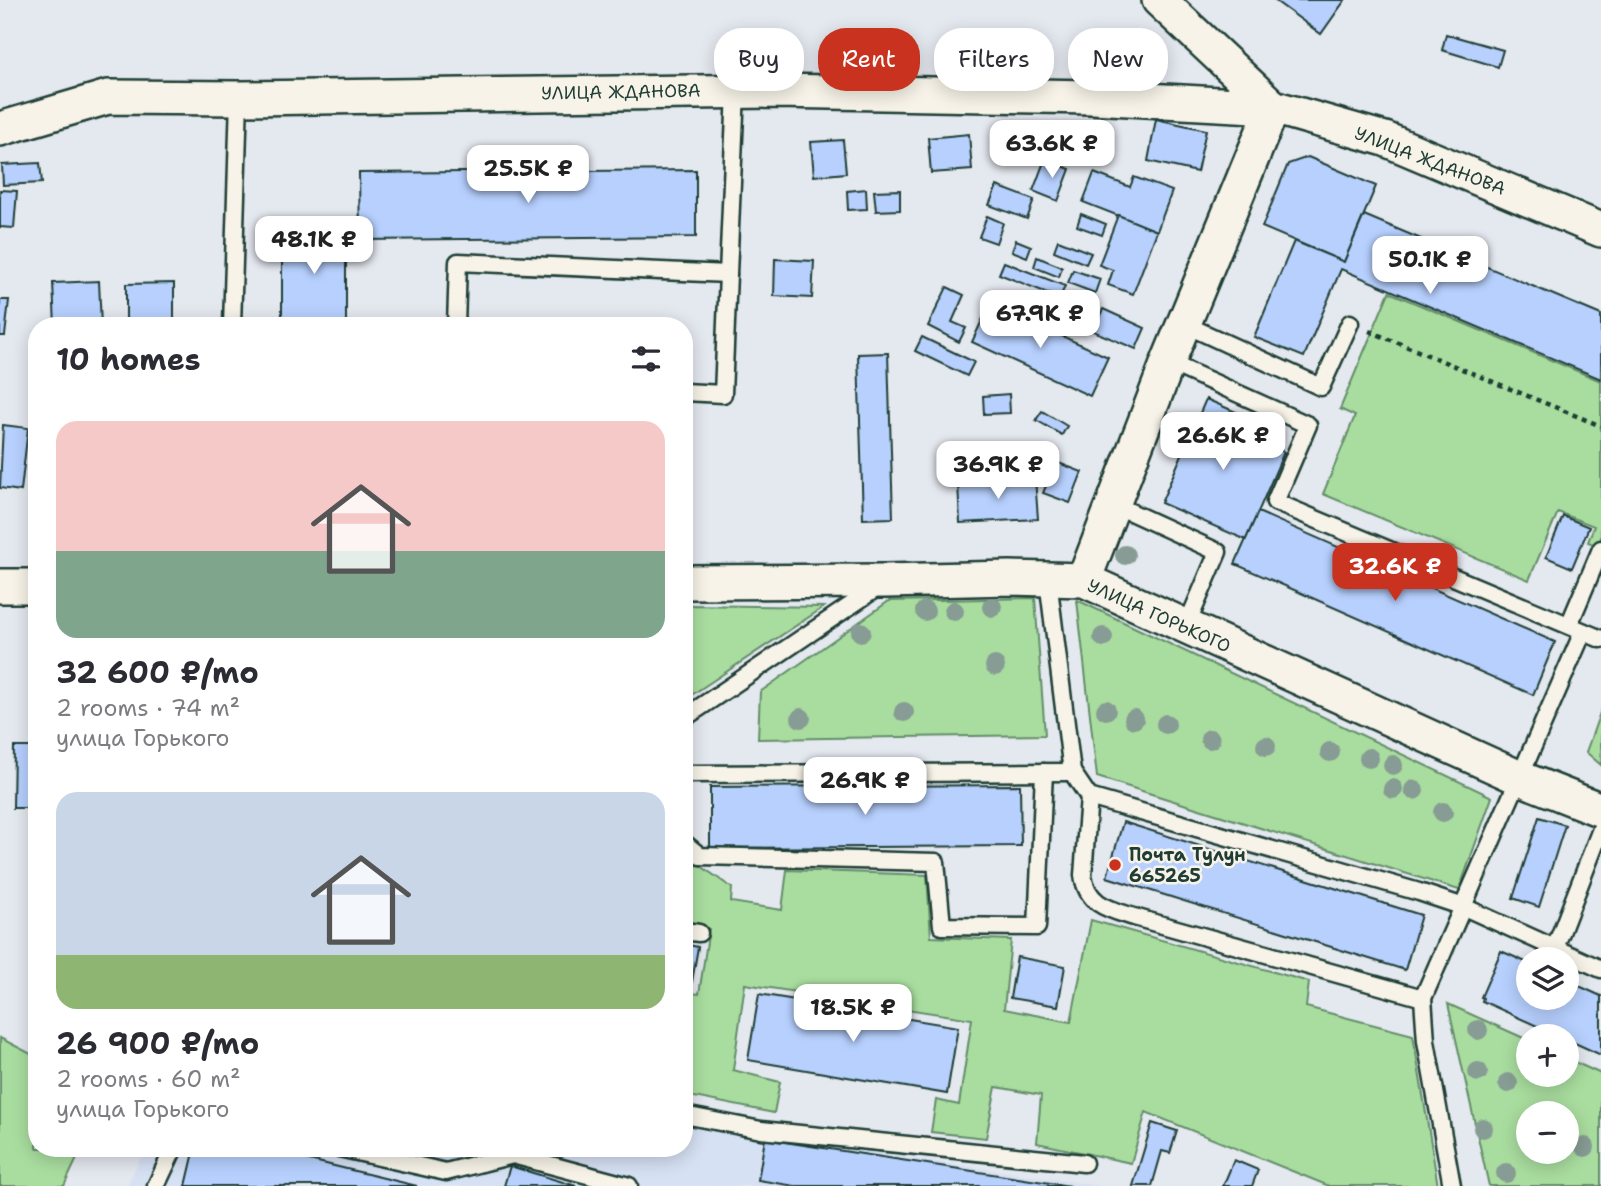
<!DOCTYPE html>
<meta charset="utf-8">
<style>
:root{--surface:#fff;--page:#f2f2f3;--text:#2b2b33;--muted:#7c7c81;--accent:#c8321e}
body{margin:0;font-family:"Shantell Sans",sans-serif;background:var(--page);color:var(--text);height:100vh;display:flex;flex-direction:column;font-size:26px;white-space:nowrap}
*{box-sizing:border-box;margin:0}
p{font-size:23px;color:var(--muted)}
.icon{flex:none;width:38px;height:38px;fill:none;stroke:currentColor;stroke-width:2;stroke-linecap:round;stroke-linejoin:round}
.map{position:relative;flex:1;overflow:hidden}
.details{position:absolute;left:28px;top:317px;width:665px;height:840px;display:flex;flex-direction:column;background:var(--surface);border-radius:28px;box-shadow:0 4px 18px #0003}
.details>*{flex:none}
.top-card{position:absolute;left:714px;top:28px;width:665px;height:63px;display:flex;gap:14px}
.tools{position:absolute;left:1516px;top:947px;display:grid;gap:14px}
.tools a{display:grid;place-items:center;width:63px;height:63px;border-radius:50%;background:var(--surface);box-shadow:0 4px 18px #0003;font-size:35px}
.price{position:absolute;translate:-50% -60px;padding:0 16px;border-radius:14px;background:#fff;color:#222;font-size:23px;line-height:46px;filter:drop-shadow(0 2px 4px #0008)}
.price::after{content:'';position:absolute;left:50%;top:42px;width:21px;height:16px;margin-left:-10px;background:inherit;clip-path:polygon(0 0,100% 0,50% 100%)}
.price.active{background:var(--accent);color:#fff}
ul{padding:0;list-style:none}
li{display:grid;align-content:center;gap:14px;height:371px;padding:0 28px}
li span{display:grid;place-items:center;height:217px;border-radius:21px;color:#555}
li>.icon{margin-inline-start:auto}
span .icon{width:126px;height:126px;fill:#fffc;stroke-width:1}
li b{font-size:30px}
h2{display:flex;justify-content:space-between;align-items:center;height:84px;padding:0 28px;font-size:30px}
.tag{padding:0 24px;border-radius:28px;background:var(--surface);box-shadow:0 4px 18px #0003;font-size:24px;line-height:63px}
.tag.active{background:var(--accent);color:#fff}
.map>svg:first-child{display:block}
</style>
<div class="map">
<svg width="1601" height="1186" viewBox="0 0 1601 1186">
<rect width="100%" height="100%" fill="#e4e8ef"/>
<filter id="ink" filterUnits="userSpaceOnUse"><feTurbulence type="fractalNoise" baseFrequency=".0143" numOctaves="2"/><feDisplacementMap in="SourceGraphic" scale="14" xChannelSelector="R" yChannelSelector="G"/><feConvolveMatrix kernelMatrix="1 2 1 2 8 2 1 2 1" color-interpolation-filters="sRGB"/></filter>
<g filter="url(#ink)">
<path fill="#d6e1f4" d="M684 1122 747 1134 1100 1186H127L145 1148H684Z"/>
<g fill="#a9dd9f" stroke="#648d6a" stroke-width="2" fill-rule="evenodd">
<path d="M1389 292 1601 381V547L1588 542 1594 526 1558 512 1529 580 1323 494 1355 416 1340 409Z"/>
<path d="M1035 598 1045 735 758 739 760 692 889 601Z"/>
<path d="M1077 600 1492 797 1459 890 1097 777Z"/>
<path d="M684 605 824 607 684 700Z"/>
<path d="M1601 710V765L1586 752Z"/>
<path d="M684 854 732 888 731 902 782 910 787 870 927 875 931 937 1011 940 1004 1009 1071 1022 1091 920 1309 982 1306 1007 1413 1035 1438 1186H1329L1146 1112 1131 1163 1037 1143 1041 1095 996 1087 986 1138 931 1132 936 1100 959 1105 972 1019 745 984 733 1070 780 1082 774 1113 684 1095V992L699 994 709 929 684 923Z"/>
<path d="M1448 1004 1528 1040V1074H1566V1058L1601 1074V1186H1489ZM1528 1113H1566V1152H1528Z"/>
<path d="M0 1038 37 1057V1148H82L64 1186H0Z"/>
</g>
<g fill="#b7d0fe" stroke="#1f3d34" stroke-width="2">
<path d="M1274 0H1345L1321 34Z"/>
<path d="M1446 34 1503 50 1498 67 1442 50Z"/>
<path d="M1156 119 1206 130 1197 172 1148 161Z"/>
<path d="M969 134 972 170 931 173 928 138Z"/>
<path d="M843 140 846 173 814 176 811 142Z"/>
<path d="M1308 157 1376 186 1344 262 1262 227 1288 164Z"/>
<path d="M1045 159 1070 169 1058 201 1033 191Z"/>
<path d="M40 163 42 183 3 185 2 165Z"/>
<path d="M696 170V237L360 240 359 173Z"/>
<path d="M1094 173 1130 187 1134 177 1172 191 1157 231 1083 202Z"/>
<path d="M997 186 1034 200 1027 219 989 205Z"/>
<path d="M866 189 867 209 848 210 847 191Z"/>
<path d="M0 190 17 191 14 228 0 227Z"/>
<path d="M900 190V210L876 211 874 191Z"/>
<path d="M1081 214 1106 224 1102 235 1077 226Z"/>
<path d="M1118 215 1157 231 1133 294 1108 285 1113 270 1099 265Z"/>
<path d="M1364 215 1601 315V379L1341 269 1304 357 1254 337 1294 241 1344 262Z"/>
<path d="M987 216 1003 223 996 243 979 237Z"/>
<rect x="282" y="226" width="64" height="100"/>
<path d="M1016 240 1031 246 1027 257 1012 251Z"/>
<path d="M1058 240 1091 253 1086 264 1054 251Z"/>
<path d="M1037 257 1062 267 1059 277 1034 267Z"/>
<path d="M775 259 814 261 812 298 774 296Z"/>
<path d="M1004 262 1065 286 1060 298 999 274Z"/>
<path d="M1073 270 1100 279 1095 293 1068 283Z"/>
<path d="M99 281 101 326H55L53 283Z"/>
<path d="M174 283V326H126V284Z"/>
<path d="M947 287 964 295 952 322 966 328 959 342 928 326Z"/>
<path d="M0 300H9L5 336H0Z"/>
<path d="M990 303 1108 357 1090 396 972 342Z"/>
<path d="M1103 309 1145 328 1136 349 1093 331Z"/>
<path d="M922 337 974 362 967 376 915 351Z"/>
<path d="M888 353 893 518 863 519 858 354Z"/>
<path d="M1009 394 1010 413 984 414 983 396Z"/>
<path d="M1206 399 1252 419 1245 435 1284 452 1246 540 1161 503Z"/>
<path d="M1042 411 1067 426 1062 435 1036 420Z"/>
<path d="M3 425 28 428 21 491 0 488Z"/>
<path d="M1056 462 1082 472 1070 503 1043 493Z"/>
<path d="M1035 478 1038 519 960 523 958 483Z"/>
<path d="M1258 512 1555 642 1533 695 1235 564Z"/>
<path d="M1563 516 1589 527 1572 568 1546 557Z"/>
<path d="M14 747H37V808H13Z"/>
<path d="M1020 785 1021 846 710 848V787Z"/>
<path d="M1539 817 1565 825 1539 907 1513 898Z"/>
<path d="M1123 822 1421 915 1405 970 1107 877Z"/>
<path d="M684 944 698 947 692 982 684 980Z"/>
<path d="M1501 951 1528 963V998H1566V980L1601 996V1055L1566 1039V1036H1559L1482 1001 1483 998 1481 997Z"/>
<path d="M1017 957 1065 966 1058 1006 1010 998Z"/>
<path d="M759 994 958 1027 947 1094 748 1060Z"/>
<path d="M1152 1123 1177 1131 1170 1153 1162 1151 1152 1186H1133Z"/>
<path d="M765 1139 1070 1186H795L758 1180Z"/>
<path d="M195 1148H260L417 1186H186Z"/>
<path d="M1234 1160 1258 1170 1252 1186H1223Z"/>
<path d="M510 1166 576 1186H504Z"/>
</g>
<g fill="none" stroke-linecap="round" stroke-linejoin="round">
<defs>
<g id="lane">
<path d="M1184 324 1321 387 1350 323"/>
<path d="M232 326 239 98"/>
<path d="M456 326 458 262 728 274 736 91"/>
<path d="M1168 362 1308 425 1275 502 1601 639"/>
<path d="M684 392 723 394 728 274"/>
<path d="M1113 504 1218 552 1186 627"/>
<path d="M1048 580 1072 772 1089 797 1419 892 1464 907 1601 969"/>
<path d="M1569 625 1601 549"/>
<path d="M684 718 878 587"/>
<path d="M684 774 1072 772"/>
<path d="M1089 797 1083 875C1087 905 1109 909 1134 917L1423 998"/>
<path d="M684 843 700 856 936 862 942 926 1037 927 1044 772"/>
<path d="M684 931 699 933"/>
<path d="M1555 948 1601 829"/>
<path d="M684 1115 761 1130 1084 1163"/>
<path d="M339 1148 446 1172 513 1155 629 1186"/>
<path d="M156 1186 174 1148"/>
<path d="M1452 1186 1426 1041 1423 998 1583 632"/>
</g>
<g id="street">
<path d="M0 129 108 97 239 98 777 91 1092 97 1273 107 1385 139 1601 230"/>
<path d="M1084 580 1168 362 1273 107 1159 0"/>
<path d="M684 582 885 581 1010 578 1084 580 1520 778 1601 810"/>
<path d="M0 586H37"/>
</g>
</defs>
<use href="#lane" stroke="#1f3d34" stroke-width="21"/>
<use href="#street" stroke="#1f3d34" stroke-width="38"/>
<path stroke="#1f3d34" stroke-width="4.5" stroke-dasharray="5 5" stroke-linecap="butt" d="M1369 331 1601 426"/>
<use href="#lane" stroke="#f7f3e8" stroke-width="16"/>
<use href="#street" stroke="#f7f3e8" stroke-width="33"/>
</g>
<g fill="#879c94">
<circle cx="1125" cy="555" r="10"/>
<circle cx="992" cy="607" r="10"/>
<circle cx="925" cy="611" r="10"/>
<circle cx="954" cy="611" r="10"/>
<circle cx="861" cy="632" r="10"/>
<circle cx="1103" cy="637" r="10"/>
<circle cx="995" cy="666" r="10"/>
<circle cx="1106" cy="710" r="10"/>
<circle cx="904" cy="712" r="10"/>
<circle cx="801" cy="718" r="10"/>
<circle cx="1134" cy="719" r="10"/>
<circle cx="1166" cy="724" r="10"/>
<circle cx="1210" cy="739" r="10"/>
<circle cx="1266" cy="746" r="10"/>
<circle cx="1330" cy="752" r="10"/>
<circle cx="1369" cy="758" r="10"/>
<circle cx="1393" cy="765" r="10"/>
<circle cx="1393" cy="789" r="10"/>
<circle cx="1414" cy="790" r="10"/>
<circle cx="1443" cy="812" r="10"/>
<circle cx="1478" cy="1030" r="10"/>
<circle cx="1478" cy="1072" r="10"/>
<circle cx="1508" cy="1083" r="10"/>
<circle cx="1483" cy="1128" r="10"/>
<circle cx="1585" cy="1147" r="10"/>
<circle cx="1506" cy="1173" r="10"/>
</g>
</g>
<circle fill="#c8321e" stroke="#f7f3e8" stroke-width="2.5" cx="1115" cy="865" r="7"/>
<g text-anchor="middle" stroke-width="5" stroke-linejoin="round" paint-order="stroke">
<g font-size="18" fill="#1f3d34" stroke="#f7f3e8">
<text transform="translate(621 92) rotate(-1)" y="6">УЛИЦА ЖДАНОВА</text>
<text transform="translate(1430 161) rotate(21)" y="6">УЛИЦА ЖДАНОВА</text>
<text transform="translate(1159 616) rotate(24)" y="6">УЛИЦА ГОРЬКОГО</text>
</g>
<g font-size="18" font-weight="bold" fill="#1f3d34" stroke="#f7f3e8" text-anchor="start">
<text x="1129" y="861">Почта Тулун<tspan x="1129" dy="21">665265</tspan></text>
</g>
</g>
</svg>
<div class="tools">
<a><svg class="icon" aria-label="layers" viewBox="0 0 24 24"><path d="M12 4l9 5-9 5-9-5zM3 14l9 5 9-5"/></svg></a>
<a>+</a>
<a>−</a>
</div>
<b class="price" style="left:1052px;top:180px">63.6K ₽</b>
<b class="price" style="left:528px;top:205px">25.5K ₽</b>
<b class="price" style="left:314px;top:276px">48.1K ₽</b>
<b class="price" style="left:1430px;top:296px">50.1K ₽</b>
<b class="price" style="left:1040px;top:350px">67.9K ₽</b>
<b class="price" style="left:1223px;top:472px">26.6K ₽</b>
<b class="price" style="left:998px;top:501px">36.9K ₽</b>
<b class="price active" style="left:1395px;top:603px">32.6K ₽</b>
<b class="price" style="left:865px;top:817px">26.9K ₽</b>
<b class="price" style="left:853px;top:1044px">18.5K ₽</b>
<div class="top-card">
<a class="tag">Buy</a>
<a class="tag active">Rent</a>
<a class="tag">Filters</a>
<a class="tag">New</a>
</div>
<section class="details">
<h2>10 homes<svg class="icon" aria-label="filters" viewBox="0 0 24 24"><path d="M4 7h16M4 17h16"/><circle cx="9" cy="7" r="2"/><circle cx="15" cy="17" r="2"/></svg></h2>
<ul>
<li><span style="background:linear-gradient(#f6c9c9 60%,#7fa58c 0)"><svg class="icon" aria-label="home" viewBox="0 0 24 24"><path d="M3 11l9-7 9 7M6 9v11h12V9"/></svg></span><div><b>32 600 ₽/mo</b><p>2 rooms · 74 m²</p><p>улица Горького</p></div></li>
<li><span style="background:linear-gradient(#c9d6e8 75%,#8fb573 0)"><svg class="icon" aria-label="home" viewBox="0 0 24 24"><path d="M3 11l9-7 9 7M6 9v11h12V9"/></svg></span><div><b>26 900 ₽/mo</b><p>2 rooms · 60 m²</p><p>улица Горького</p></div></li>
</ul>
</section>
</div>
